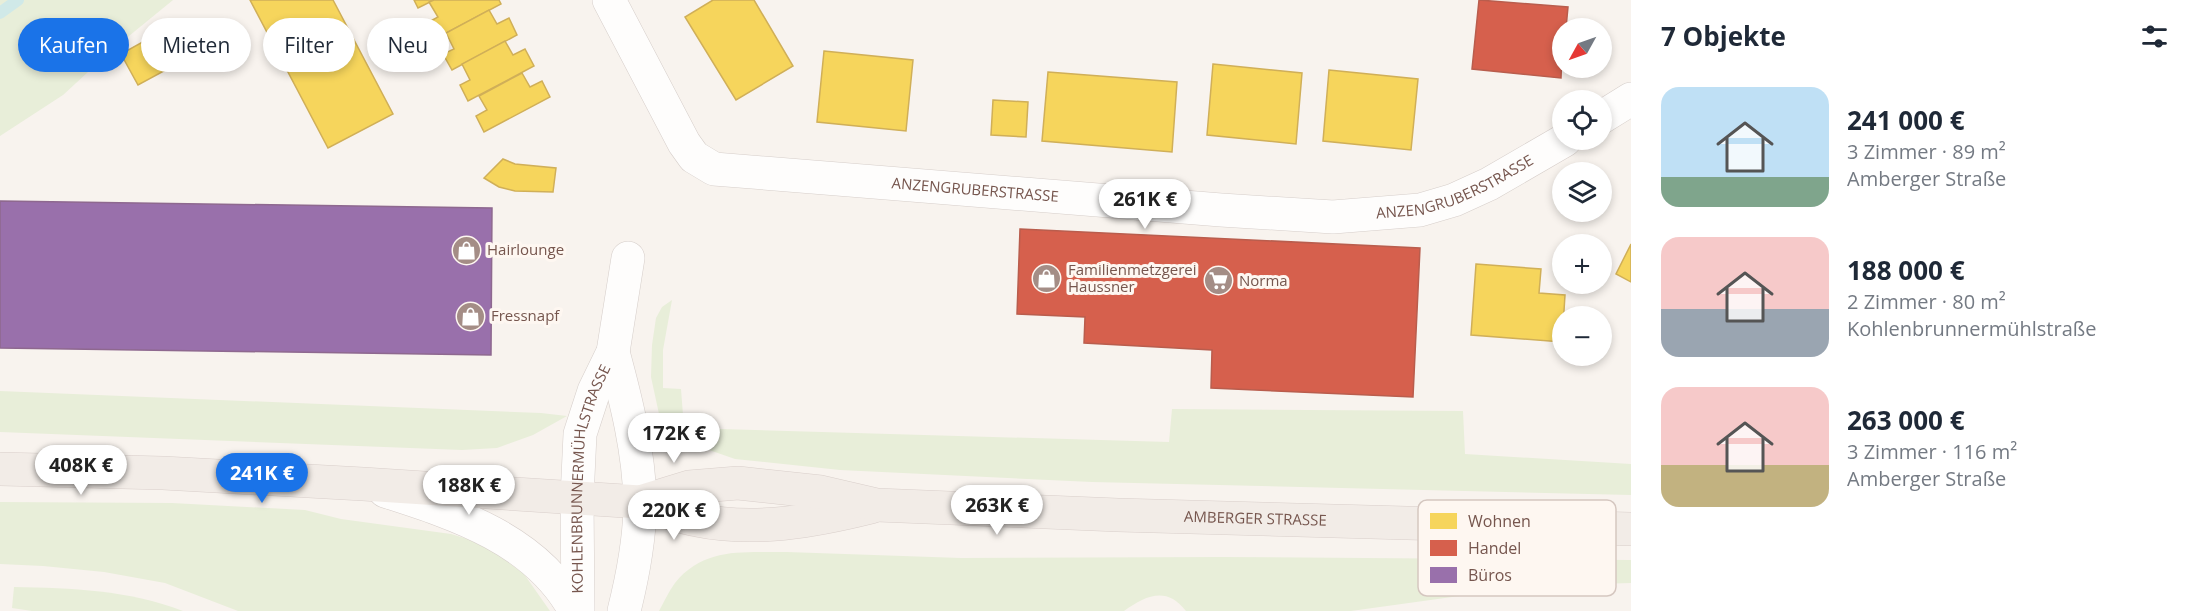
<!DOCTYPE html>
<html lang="de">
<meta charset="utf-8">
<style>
:root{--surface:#fff;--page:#f6f6f7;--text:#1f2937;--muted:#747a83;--accent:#1a73e8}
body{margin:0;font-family:"Open Sans",sans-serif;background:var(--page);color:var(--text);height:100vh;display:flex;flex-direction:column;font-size:22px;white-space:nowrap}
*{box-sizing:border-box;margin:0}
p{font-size:20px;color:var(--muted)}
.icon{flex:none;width:33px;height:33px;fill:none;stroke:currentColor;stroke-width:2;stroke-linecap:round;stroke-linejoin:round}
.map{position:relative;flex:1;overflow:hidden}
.drawer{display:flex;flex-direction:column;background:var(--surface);width:570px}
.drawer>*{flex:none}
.banner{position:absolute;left:18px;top:18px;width:570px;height:54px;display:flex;gap:12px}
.needle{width:39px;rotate:230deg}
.controls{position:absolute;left:1552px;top:18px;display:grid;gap:12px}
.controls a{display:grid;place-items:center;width:60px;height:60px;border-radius:50%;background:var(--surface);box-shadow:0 3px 9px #0003;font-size:30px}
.price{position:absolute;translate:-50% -51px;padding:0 14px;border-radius:21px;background:#fff;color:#222;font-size:20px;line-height:39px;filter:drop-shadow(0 2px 3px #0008)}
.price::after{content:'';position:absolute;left:50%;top:36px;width:18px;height:14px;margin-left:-9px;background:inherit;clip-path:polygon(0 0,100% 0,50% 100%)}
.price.selected{background:var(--accent);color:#fff}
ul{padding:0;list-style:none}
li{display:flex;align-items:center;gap:18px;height:150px;padding:0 30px}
li span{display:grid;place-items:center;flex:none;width:168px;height:120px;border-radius:18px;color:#555}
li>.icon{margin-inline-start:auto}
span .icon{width:72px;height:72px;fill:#fffc;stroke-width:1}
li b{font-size:26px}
h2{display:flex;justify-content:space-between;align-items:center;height:72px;padding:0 30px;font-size:26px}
.chip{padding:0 21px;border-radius:27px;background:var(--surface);box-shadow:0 3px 9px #0003;font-size:21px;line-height:54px}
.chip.selected{background:var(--accent);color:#fff}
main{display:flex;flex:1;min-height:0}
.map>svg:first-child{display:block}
</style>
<main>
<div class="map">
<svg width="1631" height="611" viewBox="0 0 1631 611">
<rect width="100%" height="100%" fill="#f8f3ee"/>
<g fill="#e8eed9">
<path d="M0 0H173L113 49 63 95 0 136Z"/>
<path d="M672 300 663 350V388L681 389 684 428 1169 442 1172 409 1463 411 1465 454 1631 464V495L1092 482 840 470 735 459 686 442 668 426 659 414 651 377 652 345 656 318 662 307Z"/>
<path d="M0 391 541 413 567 416 533 435 497 448 462 450 0 432Z"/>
<path d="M0 502 172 503 305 510 341 519 451 534 474 541 496 553 524 574 550 611H238L165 583 104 572 43 566 0 564Z"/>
<path d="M787 552 961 558 1221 557 1631 560V583L1531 586 1351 611H1186C1167 586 1146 595 1124 611H659C664 602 669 591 675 583 705 546 745 553 787 552Z"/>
<path d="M14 587C72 588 128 590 183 611H32L12 608Z"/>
</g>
<g fill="#f6d55c" stroke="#d0af58" stroke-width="1.5">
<path d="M250 0H333L393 114 328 148Z"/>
<path d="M414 0H434L418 8Z"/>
<path d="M434 0H499L501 4 435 39 427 23 438 17 429 2Z"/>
<path d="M713 0H754L793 66 736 100 685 17Z"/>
<path d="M489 10 497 24 509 18 517 35 452 70 443 54 454 49 446 33Z"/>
<path d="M182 20 199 52 138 85 121 54Z"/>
<path d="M505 41 513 55 525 49 534 66 468 101 460 85 470 80 462 64Z"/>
<path d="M824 51 913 60 906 131 817 122Z"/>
<path d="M1213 64 1302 73 1296 144 1207 135Z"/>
<path d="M1329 70 1418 79 1411 150 1323 141Z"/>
<path d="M1048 72 1177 82 1172 152 1042 141Z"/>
<path d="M522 73 530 87 542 81 550 97 484 132 476 116 487 110 479 96Z"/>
<path d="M993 100 1028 102 1026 137 991 135Z"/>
<path d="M503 159 515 164 556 168 553 192 515 191 499 187 484 178Z"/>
<path d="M1631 244V282L1616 274Z"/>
<path d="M1476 264 1541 269 1539 293 1565 295 1562 342 1471 335Z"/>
</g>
<g fill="#d6604d" stroke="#b95d4d" stroke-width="1.5">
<path d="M1479 0 1568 7 1566 28H1563L1561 78 1472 69Z"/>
<path d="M1020 229 1420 248 1413 397 1211 388 1212 350 1084 343 1085 317 1017 314Z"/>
</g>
<path fill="#9970ab" stroke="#8e688f" stroke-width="1.5" d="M0 201 492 208 491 355 0 348Z"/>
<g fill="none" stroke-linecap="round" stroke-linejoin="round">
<path stroke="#d0e9e8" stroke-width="12" d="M0 13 18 0"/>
<defs>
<g id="minor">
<path id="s1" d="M609 0 684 143 694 157 714 169 1221 210 1333 217 1420 210 1454 200 1489 184 1565 140"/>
<path d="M1602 117 1631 99"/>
<path d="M613 352C626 400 639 451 640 502 640 539 633 575 624 611"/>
<path d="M385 491C457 514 537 540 575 611"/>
<path id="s2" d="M578 611 577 498 580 434 594 391 613 352 628 258"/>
</g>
<g id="major">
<path d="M0 469 163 473 363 484 640 502C659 509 677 517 697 520 755 532 815 521 871 507"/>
<path id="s3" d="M640 502 689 487 738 483 821 492 877 505 1118 515 1631 529"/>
</g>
</defs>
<use href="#minor" stroke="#d6ceca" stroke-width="34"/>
<use href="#major" stroke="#d9cfcb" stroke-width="34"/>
<use href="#minor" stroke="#fefdfc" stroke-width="33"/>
<use href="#major" stroke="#f2ece7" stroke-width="33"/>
</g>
<defs>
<symbol id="shop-disc" viewBox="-11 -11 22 22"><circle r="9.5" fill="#a48d86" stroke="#fef7f1"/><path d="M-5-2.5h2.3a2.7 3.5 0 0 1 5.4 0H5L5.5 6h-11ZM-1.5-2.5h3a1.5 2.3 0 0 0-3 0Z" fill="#fff"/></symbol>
<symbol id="supermarket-disc" viewBox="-11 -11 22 22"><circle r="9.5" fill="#a48d86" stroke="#fef7f1"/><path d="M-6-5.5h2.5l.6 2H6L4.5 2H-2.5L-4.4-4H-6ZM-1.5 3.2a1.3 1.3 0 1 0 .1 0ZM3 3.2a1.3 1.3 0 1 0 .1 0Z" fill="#fff"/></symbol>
</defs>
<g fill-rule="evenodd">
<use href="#shop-disc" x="450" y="234" width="33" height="33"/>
<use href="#shop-disc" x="1030" y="262" width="33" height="33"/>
<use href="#supermarket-disc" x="1202" y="264" width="33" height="33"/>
<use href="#shop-disc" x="454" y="300" width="33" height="33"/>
</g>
<g text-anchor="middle" stroke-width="6" stroke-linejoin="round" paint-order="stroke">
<g font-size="15" fill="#76564e" stroke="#fef7f1">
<text dy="5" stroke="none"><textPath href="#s1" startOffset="950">ANZENGRUBERSTRASSE</textPath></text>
<text dy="5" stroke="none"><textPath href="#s1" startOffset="464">ANZENGRUBERSTRASSE</textPath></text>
<text dy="5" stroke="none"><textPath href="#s2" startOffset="134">KOHLENBRUNNERMÜHLSTRASSE</textPath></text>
<text dy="5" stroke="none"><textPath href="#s3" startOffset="620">AMBERGER STRASSE</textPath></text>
</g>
<g font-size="15" fill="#76564e" stroke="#fef7f1" text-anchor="start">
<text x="487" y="255">Hairlounge</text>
<text x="1068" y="275">Familienmetzgerei<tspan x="1068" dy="17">Haussner</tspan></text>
<text x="1239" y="286">Norma</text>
<text x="491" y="321">Fressnapf</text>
</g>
</g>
<rect x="1418" y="500" width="198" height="96" rx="9" fill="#fef7f1" stroke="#d5c7c0" stroke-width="1.5"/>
<rect x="1430" y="513" width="27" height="16" fill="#f6d55c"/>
<rect x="1430" y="540" width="27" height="16" fill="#d6604d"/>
<rect x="1430" y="567" width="27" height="16" fill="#9970ab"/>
<g font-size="16" fill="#76564e">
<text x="1468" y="527">Wohnen</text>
<text x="1468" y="554">Handel</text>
<text x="1468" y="581">Büros</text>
</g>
</svg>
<div class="controls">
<a><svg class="needle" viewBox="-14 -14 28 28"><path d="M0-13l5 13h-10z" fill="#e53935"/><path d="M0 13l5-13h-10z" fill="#747a83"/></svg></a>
<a><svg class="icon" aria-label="locate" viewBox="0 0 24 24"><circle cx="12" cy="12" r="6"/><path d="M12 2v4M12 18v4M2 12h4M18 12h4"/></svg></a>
<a><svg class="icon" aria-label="layers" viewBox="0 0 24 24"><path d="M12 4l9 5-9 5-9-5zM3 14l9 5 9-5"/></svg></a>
<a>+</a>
<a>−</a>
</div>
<b class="price" style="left:1145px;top:230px">261K €</b>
<b class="price" style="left:674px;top:464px">172K €</b>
<b class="price" style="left:81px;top:496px">408K €</b>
<b class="price selected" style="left:262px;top:504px">241K €</b>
<b class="price" style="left:469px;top:516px">188K €</b>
<b class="price" style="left:997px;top:536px">263K €</b>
<b class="price" style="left:674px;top:541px">220K €</b>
<div class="banner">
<a class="chip selected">Kaufen</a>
<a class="chip">Mieten</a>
<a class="chip">Filter</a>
<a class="chip">Neu</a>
</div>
</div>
<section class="drawer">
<h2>7 Objekte<svg class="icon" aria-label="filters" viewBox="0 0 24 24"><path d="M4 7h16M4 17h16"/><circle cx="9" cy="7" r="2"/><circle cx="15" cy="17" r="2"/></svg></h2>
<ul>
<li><span style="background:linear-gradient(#bfe0f5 75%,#7fa58c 0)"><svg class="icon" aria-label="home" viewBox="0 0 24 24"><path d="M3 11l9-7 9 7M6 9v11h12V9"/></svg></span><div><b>241 000 €</b><p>3 Zimmer · 89 m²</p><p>Amberger Straße</p></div></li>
<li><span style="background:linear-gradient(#f6c9c9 60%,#9aa5b1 0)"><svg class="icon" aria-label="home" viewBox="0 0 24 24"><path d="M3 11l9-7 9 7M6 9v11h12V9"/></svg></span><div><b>188 000 €</b><p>2 Zimmer · 80 m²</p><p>Kohlenbrunnermühlstraße</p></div></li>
<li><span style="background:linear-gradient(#f6c9c9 65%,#c2b280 0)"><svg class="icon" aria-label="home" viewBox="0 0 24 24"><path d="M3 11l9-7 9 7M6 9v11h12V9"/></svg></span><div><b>263 000 €</b><p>3 Zimmer · 116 m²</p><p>Amberger Straße</p></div></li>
</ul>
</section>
</main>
